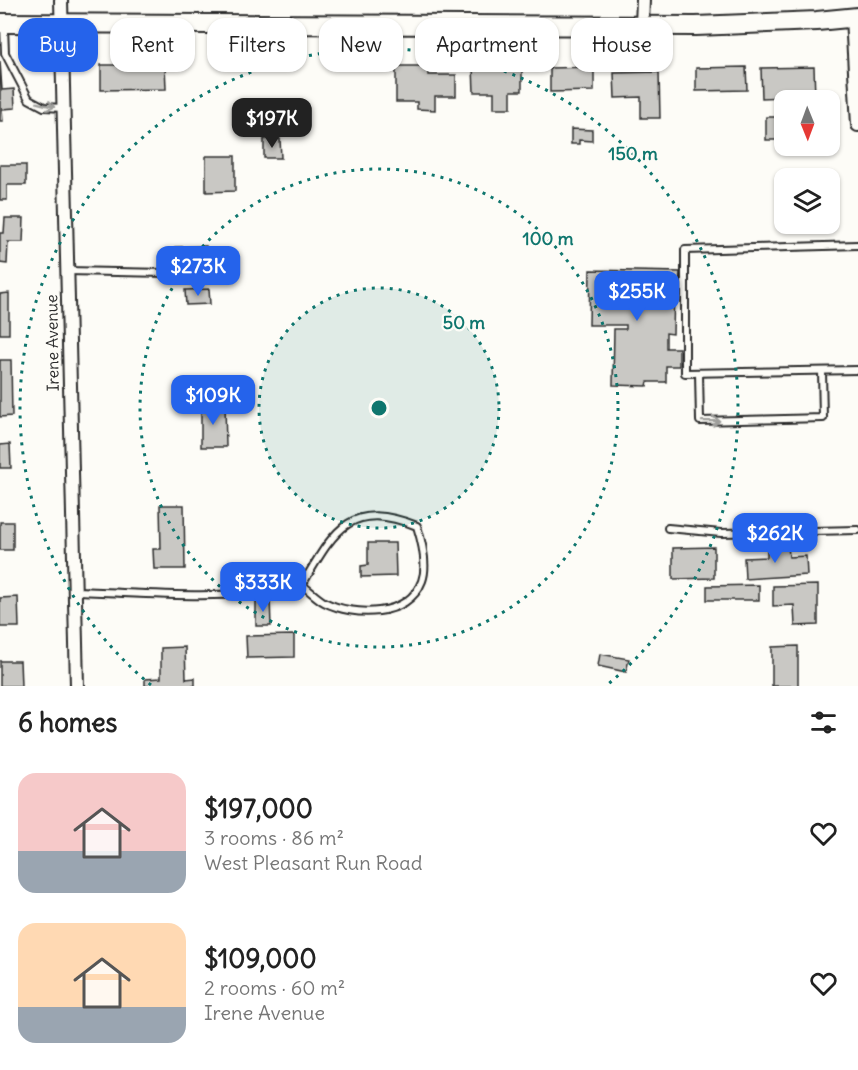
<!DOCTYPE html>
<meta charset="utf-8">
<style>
:root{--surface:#fff;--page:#f6f6f6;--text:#222;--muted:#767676;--accent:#2563eb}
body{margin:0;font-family:Delius,sans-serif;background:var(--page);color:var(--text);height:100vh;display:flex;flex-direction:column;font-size:22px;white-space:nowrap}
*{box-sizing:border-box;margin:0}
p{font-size:20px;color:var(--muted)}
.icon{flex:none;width:33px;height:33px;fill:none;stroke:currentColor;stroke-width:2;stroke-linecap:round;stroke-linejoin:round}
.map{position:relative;height:686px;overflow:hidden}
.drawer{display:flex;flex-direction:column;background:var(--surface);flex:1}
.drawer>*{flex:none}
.top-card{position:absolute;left:18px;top:18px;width:822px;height:54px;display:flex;gap:12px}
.needle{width:39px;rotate:179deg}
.controls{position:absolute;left:774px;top:90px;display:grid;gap:12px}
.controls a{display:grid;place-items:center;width:66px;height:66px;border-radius:12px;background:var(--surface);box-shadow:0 2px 4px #0004;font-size:30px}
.price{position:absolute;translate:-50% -51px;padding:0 14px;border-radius:12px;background:var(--accent);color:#fff;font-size:20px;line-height:39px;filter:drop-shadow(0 2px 3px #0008)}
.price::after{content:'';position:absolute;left:50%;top:36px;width:18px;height:14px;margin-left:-9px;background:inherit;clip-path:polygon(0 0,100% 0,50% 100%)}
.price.selected{background:#222;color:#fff}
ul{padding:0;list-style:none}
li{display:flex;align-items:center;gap:18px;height:150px;padding:0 18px}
li span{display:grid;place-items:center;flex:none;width:168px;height:120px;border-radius:18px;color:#555}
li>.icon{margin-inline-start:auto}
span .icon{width:72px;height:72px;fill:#fffc;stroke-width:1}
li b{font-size:26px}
h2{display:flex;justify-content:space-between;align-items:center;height:72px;padding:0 18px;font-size:26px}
.tag{padding:0 21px;border-radius:18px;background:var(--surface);box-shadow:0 2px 4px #0004;font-size:21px;line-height:54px}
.tag.selected{background:var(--accent);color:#fff}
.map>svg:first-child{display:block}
</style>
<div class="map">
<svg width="858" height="686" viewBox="0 0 858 686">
<rect width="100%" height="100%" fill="#fdfcf7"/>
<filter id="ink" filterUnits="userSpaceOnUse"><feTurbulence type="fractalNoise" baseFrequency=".0167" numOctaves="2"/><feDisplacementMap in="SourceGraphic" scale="12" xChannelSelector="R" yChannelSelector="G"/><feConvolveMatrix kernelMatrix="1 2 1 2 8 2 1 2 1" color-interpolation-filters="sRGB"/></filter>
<g filter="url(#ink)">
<g fill="#c9c8c4" stroke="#2b2b2b" stroke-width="1.5">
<path d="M0 61 2 90 14 89 15 108 2 109 3 121H0Z"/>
<path d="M101 65H165L166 89 101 90Z"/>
<path d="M396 66H428V75H456V96H435V110L417 109V102H396Z"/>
<path d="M473 67H522V91H511V108H494V92H474Z"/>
<path d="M594 67V91L550 92V68Z"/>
<path d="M746 67 747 90 696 91V68Z"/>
<path d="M814 67 815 97H801V100H784V103V97L762 98 761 68Z"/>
<path d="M659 72 660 118H641V97L615 98 614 73Z"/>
<rect x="766" y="117" width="18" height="23"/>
<path d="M571 129 592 130V141L579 140V144H571Z"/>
<path d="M264 139H280L281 158H264Z"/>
<path d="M206 156H235V191L206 192Z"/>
<path d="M0 165H26V185H7V200H0Z"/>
<path d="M5 218H24L23 242H8L7 264 0 263V233H4Z"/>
<path d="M206 246V277L175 278V247Z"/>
<path d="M590 270 680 272 679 286H674L673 334 666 333V348H679V366H666V382H648L647 386 613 385 614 329H626V325H589Z"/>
<path d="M209 289 210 304 186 305 185 290Z"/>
<path d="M9 293V334H0V294Z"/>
<path d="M0 360H11L12 416 0 417Z"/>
<path d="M201 404H225L226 447H201Z"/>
<path d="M10 444 11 468H0V445Z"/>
<path d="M160 505H184L185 569H154L153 549H161Z"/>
<rect x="0" y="522" width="13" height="28"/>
<path d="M368 543H395L396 576 361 577V566L368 565Z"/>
<path d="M788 544 789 557 806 556 807 575 745 579 744 558 767 557V545Z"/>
<path d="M714 547V578L673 579V548Z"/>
<path d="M759 585V600H707V586Z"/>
<path d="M818 585V625L795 626 794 605 773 606V586Z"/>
<path d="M18 597 19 627H0V598Z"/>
<path d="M256 599H270L271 626H256Z"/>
<path d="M294 635V657L247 658 246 636Z"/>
<path d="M798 646V686H772V647Z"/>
<path d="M185 647 186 679 195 678V686H145V679L161 678V648Z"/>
<path d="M600 654 629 659 626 672 598 666Z"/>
<path d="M0 661H20L21 686H0Z"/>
</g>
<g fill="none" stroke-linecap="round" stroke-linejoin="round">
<defs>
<g id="service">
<path d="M4 26 5 53 29 99 44 107 64 108"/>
<path d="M858 245 685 250V373L858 370"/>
<path d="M67 271 166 273"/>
<path d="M699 373 700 421 823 418 822 371"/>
<path d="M668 528 721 533 858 530"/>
<path d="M75 591C150 593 228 602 302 585 334 531 349 499 417 526 422 542 428 565 422 581 408 618 354 617 324 602 317 598 309 590 302 585"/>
</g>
<g id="minor">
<path d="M61 0 77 686"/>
<path d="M852 18 858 125"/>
<path d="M642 25 643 0"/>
</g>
<path id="secondary" d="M0 23 696 26 817 21 858 17"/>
</defs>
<use href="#service" stroke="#2b2b2b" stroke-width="10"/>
<use href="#minor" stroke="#2b2b2b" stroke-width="16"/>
<use href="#secondary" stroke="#2b2b2b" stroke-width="22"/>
<use href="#service" stroke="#fdfcf7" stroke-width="6"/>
<use href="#minor" stroke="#fdfcf7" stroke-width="12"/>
<use href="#secondary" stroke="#fdfcf7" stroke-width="18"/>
</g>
<defs><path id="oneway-shaft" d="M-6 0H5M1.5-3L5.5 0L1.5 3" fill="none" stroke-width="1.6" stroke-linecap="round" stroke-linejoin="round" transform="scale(1.5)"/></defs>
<g stroke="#9e9e9b">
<use href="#oneway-shaft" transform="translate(46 105) rotate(14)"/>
<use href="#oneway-shaft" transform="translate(711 421) rotate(-1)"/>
</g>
</g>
<circle cx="379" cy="408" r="120" fill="#0f766e" fill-opacity=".12"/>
<g fill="none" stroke="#0f766e" stroke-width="3" stroke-dasharray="3 6">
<circle cx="379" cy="408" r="120"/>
<circle cx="379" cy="408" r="239"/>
<path d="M151 685A359 359 0 1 1 607 685"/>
</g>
<g text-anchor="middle" stroke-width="4.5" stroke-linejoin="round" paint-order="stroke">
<g font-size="16" fill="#2b2b2b" stroke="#fdfcf7">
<text transform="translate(52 343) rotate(-91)" y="6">Irene Avenue</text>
</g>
</g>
<circle cx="379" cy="408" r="9" fill="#0f766e" stroke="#fdfcf7" stroke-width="3"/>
<g font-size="18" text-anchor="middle" font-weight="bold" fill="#0f766e" stroke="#fdfcf7" stroke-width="4.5" stroke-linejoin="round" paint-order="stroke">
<text x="633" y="160">150 m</text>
<text x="548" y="245">100 m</text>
<text x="464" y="329">50 m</text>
</g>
</svg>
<div class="controls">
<a><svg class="needle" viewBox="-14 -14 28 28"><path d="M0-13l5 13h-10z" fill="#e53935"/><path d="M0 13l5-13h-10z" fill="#767676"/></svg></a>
<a><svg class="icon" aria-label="layers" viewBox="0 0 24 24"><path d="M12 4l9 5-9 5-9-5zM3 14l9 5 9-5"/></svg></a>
</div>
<b class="price selected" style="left:272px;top:149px">$197K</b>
<b class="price" style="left:198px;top:297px">$273K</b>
<b class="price" style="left:637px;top:322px">$255K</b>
<b class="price" style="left:213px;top:426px">$109K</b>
<b class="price" style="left:775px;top:564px">$262K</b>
<b class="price" style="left:263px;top:613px">$333K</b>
<div class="top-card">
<a class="tag selected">Buy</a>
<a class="tag">Rent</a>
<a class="tag">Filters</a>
<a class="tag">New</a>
<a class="tag">Apartment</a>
<a class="tag">House</a>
</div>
</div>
<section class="drawer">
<h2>6 homes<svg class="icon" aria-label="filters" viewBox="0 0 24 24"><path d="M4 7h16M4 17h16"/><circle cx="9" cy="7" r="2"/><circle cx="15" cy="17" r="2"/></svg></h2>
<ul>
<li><span style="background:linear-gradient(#f6c9c9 65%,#9aa5b1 0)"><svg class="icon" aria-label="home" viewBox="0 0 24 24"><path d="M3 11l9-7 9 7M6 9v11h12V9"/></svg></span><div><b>$197,000</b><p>3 rooms · 86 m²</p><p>West Pleasant Run Road</p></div><svg class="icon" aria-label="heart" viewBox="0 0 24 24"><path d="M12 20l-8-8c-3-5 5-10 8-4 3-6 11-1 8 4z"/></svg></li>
<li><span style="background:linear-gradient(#ffd9b3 70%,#9aa5b1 0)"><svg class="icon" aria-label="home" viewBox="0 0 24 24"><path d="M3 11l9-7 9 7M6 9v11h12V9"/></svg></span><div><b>$109,000</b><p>2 rooms · 60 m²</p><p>Irene Avenue</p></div><svg class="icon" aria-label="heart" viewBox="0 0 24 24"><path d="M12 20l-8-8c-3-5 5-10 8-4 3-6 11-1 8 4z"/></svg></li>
</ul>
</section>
